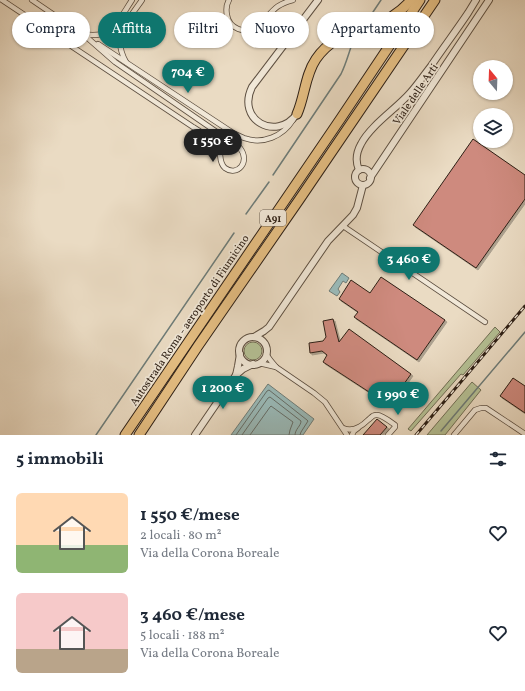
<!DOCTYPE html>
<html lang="it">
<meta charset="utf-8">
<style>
:root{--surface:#fff;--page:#f6f6f7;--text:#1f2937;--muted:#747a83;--accent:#0f766e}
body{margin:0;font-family:Vollkorn,serif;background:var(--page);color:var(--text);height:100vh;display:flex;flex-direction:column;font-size:15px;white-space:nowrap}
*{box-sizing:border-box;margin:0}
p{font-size:13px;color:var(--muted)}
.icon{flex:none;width:22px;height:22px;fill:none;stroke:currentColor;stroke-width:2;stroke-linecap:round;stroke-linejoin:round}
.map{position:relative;height:435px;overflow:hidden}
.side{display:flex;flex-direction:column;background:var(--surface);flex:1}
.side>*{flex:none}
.guide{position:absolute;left:12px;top:12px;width:501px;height:36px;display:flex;gap:8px}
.needle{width:26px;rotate:341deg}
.controls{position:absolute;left:473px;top:60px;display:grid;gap:8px}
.controls a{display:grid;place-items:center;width:40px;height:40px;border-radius:50%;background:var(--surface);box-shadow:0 1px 3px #0004;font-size:20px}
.price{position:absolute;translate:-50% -34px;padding:0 9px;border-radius:14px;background:var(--accent);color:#fff;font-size:13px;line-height:26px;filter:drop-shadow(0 1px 2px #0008)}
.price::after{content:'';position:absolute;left:50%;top:24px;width:12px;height:9px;margin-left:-6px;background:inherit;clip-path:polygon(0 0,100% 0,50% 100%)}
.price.selected{background:#222;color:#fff}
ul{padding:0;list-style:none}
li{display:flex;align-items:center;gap:12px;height:100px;padding:0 16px}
li span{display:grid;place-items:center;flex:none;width:112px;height:80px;border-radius:6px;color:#555}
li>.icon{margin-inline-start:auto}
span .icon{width:48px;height:48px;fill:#fffc;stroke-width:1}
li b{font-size:17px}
h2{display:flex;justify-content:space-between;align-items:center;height:48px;padding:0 16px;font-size:17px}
.chip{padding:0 14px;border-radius:18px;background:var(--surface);box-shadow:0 1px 3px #0004;font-size:14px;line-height:36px}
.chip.selected{background:var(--accent);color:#fff}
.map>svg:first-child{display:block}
</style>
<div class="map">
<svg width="525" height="435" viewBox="0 0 525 435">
<defs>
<filter id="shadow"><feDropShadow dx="2" dy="2" stdDeviation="0" flood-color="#0004"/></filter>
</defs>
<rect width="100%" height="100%" fill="#eadbc3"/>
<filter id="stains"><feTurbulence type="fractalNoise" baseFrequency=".005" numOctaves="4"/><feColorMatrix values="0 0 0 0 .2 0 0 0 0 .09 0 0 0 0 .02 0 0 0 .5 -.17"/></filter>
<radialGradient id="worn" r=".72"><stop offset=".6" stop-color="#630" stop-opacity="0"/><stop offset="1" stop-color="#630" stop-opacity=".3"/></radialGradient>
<g fill="#b5c195" stroke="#727056">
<path d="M495 327 500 332 463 375 461 374 411 431 408 429Z"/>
<circle cx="253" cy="351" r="9"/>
<path d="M472 382 481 390 445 435H427Z"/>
</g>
<g fill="#99bab9" stroke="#6e7c78">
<path d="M342 273 349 278 346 283 343 281 338 289 340 292 337 296 329 291Z"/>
<path d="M268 384 314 419 303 435H231Z"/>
</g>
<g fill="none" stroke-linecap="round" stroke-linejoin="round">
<g stroke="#646d68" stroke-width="1">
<path d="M236 435 267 391 269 390 307 420 308 421 301 432 300 435"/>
<path d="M242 435 268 398 270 397 301 421C301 426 295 429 295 435"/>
<path d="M250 435 270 407 271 406 293 422 290 430 289 435"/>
</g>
<g stroke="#6e7c78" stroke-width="1.5">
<path d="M373 12 381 0"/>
<path d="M273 175 341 74C347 62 349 51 354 39"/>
<path d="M246 214 269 182"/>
<path d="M441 431 525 332"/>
<path d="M96 435 234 233"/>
</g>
</g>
<g fill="#ce8a7e" stroke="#2e2016" filter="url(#shadow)">
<path d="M473 139 525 175V199L476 268 413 225Z"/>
<path d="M381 277 445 320 417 360 354 317 358 312 339 299 351 280 370 293Z"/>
<path d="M333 319 339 342 349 329 411 374 389 405 323 362 327 355 322 351 310 353 309 343 323 341 326 337 323 321Z"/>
<path d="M513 378 525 386V413L500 396Z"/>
<path d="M377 419 387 427 380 435H363Z"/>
</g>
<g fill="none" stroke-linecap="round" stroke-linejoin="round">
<defs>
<g id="minor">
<path d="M2 0 193 127C201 132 214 140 218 147 222 154 218 162 225 168 237 177 251 162 240 148L115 62 83 34"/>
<path d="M32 0 85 36"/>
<path d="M229 0C226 5 226 10 227 15 229 29 245 34 257 28 260 27 263 22 265 19 275 8 278 4 293 0"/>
<path d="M83 34C112 40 118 21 132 0"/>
<path d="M98 44 230 131C234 134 239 136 244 138 263 145 283 136 293 120"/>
<path d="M126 62C111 35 127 22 142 0"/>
<path d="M343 226 485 322"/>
<path d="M266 354 271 361 276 367 314 393 325 402 347 435"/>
<path d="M259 363 276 367"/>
<path d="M343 428C352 432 361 427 368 420 371 418 372 415 376 415 381 414 391 422 395 425V427L388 435"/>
<path d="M352 435 354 431 358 428"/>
<path d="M454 435 475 410 481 408H486L525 434"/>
</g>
<g id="tertiary">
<path d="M297 114C276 142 236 120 252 87L318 0"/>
<circle cx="363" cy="177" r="8"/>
<path d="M359 170C355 161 356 153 361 144 371 125 396 109 410 93 418 84 424 75 431 66 443 48 456 31 468 13L476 0"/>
<path d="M370 178 489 0"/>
<path d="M254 337 264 331 269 327 328 241 353 215 357 208 363 185"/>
<circle cx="253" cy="351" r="14"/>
<path d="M236 375 238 366 240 354"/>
<path d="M195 435 236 375 243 369 253 364"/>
</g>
<g id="motorway">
<path d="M297 114C305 96 305 75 316 59 331 37 350 34 373 26 388 20 401 12 411 0"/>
<path d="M125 435 341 118 420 0"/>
<path d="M139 435 198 346 299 200 435 0"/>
</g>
</defs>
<use href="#minor" stroke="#5d4f41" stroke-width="6"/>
<use href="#tertiary" stroke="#5d4f41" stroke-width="8"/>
<use href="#motorway" stroke="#2e2016" stroke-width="11"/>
<use href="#minor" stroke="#f1e8d8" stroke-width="4.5"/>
<use href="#tertiary" stroke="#f1e8d8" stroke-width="6"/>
<use href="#motorway" stroke="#e5be82" stroke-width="9"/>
<defs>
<path id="rail" d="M416 435 525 306"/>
</defs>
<use href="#rail" stroke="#2e2016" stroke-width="3"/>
<use href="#rail" stroke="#f1e8d8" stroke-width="1.5" stroke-dasharray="4.5" stroke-linecap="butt"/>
</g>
<g text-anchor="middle" stroke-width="3.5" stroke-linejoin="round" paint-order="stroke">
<rect fill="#f1e8d8" stroke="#685c50" stroke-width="1" x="260" y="210" width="26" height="16" rx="3"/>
<g font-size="10" font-weight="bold" fill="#2e2016">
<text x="273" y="222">A91</text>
</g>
<g font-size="11" fill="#2e2016" stroke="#f1e8d8">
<text transform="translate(415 94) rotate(-56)" y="4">Viale delle Arti</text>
<text transform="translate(189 320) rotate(-56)" y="4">Autostrada Roma - aeroporto di Fiumicino</text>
</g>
</g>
<rect width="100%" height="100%" filter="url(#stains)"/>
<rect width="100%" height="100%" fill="url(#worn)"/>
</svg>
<div class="controls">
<a><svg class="needle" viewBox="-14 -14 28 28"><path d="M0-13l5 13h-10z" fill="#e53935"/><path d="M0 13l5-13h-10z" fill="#747a83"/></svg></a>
<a><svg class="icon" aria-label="layers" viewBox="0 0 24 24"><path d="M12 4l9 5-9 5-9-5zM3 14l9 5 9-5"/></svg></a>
</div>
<b class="price" style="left:188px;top:94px">704 €</b>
<b class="price selected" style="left:213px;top:163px">1 550 €</b>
<b class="price" style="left:409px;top:281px">3 460 €</b>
<b class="price" style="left:223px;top:410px">1 200 €</b>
<b class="price" style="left:398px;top:416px">1 990 €</b>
<div class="guide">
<a class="chip">Compra</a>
<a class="chip selected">Affitta</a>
<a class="chip">Filtri</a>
<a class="chip">Nuovo</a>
<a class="chip">Appartamento</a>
</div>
</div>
<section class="side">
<h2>5 immobili<svg class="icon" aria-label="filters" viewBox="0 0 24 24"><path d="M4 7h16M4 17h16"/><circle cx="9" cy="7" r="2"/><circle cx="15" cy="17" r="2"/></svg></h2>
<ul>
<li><span style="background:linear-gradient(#ffd9b3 65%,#8fb573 0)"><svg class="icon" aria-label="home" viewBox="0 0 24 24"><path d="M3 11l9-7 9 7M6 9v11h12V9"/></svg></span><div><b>1 550 €/mese</b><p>2 locali · 80 m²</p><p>Via della Corona Boreale</p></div><svg class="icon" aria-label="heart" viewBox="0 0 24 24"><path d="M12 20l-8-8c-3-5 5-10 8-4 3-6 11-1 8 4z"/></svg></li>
<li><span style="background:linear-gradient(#f6c9c9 70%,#b9a48a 0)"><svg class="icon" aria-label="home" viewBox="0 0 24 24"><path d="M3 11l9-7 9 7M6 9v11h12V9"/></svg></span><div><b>3 460 €/mese</b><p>5 locali · 188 m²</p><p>Via della Corona Boreale</p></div><svg class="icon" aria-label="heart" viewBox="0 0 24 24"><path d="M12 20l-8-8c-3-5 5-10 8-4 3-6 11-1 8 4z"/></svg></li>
</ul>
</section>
